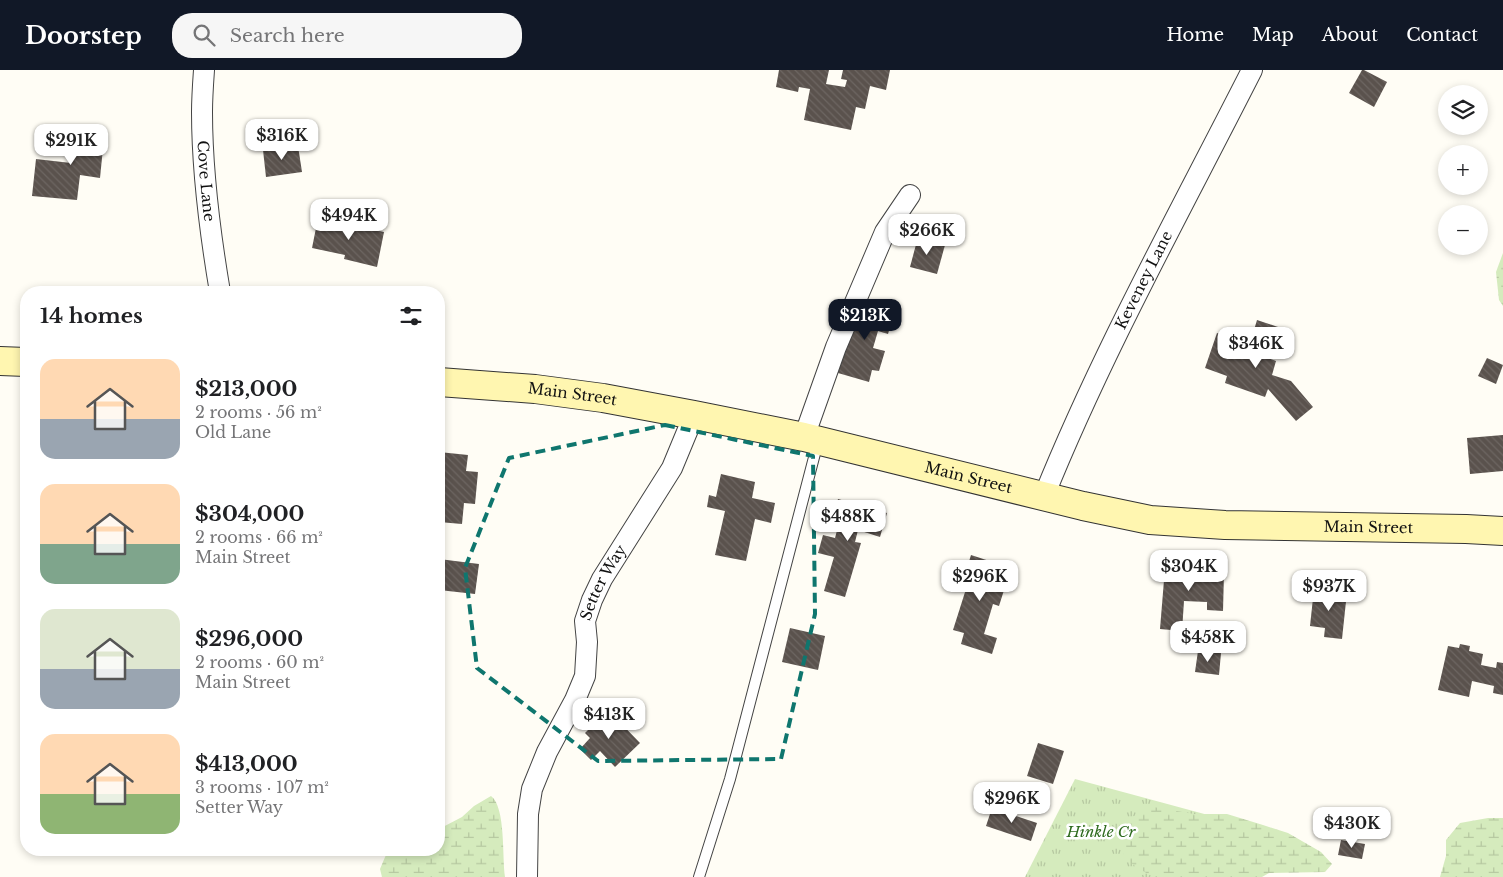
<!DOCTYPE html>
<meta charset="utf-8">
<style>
:root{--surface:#fff;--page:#f6f6f6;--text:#202124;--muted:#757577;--accent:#111827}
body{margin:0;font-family:"Libre Baskerville",serif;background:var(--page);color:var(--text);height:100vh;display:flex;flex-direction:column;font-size:19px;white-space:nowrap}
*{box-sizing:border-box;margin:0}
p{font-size:16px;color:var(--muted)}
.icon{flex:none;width:28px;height:28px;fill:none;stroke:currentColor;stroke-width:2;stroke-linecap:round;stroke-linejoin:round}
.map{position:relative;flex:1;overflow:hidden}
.panel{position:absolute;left:20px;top:216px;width:425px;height:570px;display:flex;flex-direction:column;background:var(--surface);border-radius:20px;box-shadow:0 2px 8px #0003}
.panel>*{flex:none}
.tools{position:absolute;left:1438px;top:15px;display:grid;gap:10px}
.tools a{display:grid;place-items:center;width:50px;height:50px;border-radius:50%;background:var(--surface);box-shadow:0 2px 8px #0003;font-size:25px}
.price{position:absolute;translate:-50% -42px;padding:0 11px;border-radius:10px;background:#fff;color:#222;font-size:16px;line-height:32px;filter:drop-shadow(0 1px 2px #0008)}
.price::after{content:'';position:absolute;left:50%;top:30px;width:15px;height:11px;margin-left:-8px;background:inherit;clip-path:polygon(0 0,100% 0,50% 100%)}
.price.active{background:var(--accent);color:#fff}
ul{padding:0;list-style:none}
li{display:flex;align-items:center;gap:15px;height:125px;padding:0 20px}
li span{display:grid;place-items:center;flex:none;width:140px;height:100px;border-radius:15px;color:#555}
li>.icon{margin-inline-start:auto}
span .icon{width:60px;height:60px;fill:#fffc;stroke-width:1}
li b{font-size:21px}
h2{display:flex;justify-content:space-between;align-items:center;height:60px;padding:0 20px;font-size:21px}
header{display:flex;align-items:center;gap:30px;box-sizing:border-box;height:70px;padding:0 25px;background:var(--accent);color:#fff}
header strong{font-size:24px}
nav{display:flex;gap:28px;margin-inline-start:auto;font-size:18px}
.search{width:350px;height:45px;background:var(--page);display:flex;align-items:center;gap:12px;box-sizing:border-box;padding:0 18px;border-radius:20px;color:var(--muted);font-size:19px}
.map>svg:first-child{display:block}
</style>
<header>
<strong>Doorstep</strong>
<div class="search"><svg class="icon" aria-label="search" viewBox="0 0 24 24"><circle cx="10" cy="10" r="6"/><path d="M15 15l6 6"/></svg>Search here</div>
<nav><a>Home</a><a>Map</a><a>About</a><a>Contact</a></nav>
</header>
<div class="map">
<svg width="1503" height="807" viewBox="0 0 1503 807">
<defs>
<pattern id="grass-tufts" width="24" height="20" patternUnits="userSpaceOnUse" patternTransform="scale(1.25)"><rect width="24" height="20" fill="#d5ebbd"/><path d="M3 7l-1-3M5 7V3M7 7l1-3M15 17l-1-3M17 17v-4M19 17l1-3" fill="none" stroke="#b6c8a1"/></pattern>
<pattern id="wetland-marsh" width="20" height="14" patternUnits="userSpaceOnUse" patternTransform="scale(1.25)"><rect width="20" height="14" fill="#d5ebbd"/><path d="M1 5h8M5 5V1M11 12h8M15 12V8" fill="none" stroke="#b6c8a1"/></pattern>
<pattern id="building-back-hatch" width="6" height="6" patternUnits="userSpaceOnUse" patternTransform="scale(1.25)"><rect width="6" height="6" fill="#5a524d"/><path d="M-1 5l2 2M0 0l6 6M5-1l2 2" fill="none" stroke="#6d6662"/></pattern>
</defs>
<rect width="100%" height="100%" fill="#fffdf5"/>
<path fill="url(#grass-tufts)" d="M1075 709 1208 745 1190 807H1025Z"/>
<g fill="url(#wetland-marsh)">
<path d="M1503 183V236L1499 230 1496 202Z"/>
<path d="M491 726C506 737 502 788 505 807H382L380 799 388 780H439V759L462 747 474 736Z"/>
<path d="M1153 737 1194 744H1227L1263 755 1288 763 1321 782 1332 794 1325 802 1269 803 1262 807H1155C1139 800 1123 790 1118 772L1128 749Z"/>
<path d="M1488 748H1503V807H1440L1446 786V770L1460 753Z"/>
</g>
<g fill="url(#building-back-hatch)">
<path d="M779 0H829L826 14 845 17 847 10 841 9 843 0H890L886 20 870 16 865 39 856 37 851 60 804 50 810 19 799 17 798 22 776 17Z"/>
<path d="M1362 0H1364L1387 12 1374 37 1349 23Z"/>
<path d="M75 55 105 58 100 108 80 105 77 130 32 126 36 89 71 93Z"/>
<path d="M298 76 302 102 266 107 263 80Z"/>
<path d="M318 148 384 162 377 197 344 189 345 185 312 178Z"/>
<path d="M918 167 945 175 937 204 910 197Z"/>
<path d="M858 230 895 240 888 264 878 261 873 278 885 281 879 301 872 300 869 312 838 303Z"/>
<path d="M1257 250 1281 258 1274 278 1269 276 1265 287 1276 291 1272 305 1291 311 1313 337 1296 351 1268 319 1265 327 1225 313 1227 306 1205 298 1217 263 1243 272 1241 279 1252 283 1256 271 1251 270Z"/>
<path d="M1487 288 1503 295 1496 314 1478 306Z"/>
<path d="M1503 365V401L1470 404 1467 368Z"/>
<path d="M439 382 468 385 466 401 478 402 475 434 464 433 462 454 439 452Z"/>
<path d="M721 404 755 412 752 428 775 433 771 453 755 449 746 491 715 485 725 441 707 437 709 425 716 427Z"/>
<path d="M838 429 887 443 880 467 858 460 855 472 861 473 845 527 824 521 834 487 818 483 823 465 835 468 839 453 832 451Z"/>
<path d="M971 485 1011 498 999 536 993 534 984 564 997 568 992 584 961 574 964 563 953 560 966 519 961 517Z"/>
<path d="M439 489 479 494 475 524 439 520Z"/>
<path d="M1177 492 1209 494 1208 502 1224 503 1223 541 1207 540V532L1184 531 1182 561 1160 559 1165 498 1177 499Z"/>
<path d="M1314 519 1347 522 1342 569 1324 567 1325 558 1310 556Z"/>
<path d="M790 558 825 566 818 600 782 592Z"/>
<path d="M1460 574 1470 576 1469 581 1483 584 1481 595 1496 598 1497 592 1503 593V625L1493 623 1494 616 1472 611 1469 627 1438 620 1448 576 1459 578Z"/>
<path d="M1198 581 1221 583 1219 605 1195 602Z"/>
<path d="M608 640 640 673 615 697 600 681 591 690 580 679 590 668 585 663Z"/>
<path d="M1038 673 1064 681 1053 714 1027 706Z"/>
<path d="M992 738 1037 753 1031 771 986 756Z"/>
<path d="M1341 770 1365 774 1362 789 1338 785Z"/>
</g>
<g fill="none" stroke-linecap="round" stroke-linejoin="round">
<defs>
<path id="service" d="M699 807 730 709 818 372"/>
<g id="minor">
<path id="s1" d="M204 0C203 14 202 28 202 42 202 102 210 163 220 222"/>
<path d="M804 367 836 277 885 162 910 125"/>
<path id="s2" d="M1044 426C1103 280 1181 140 1252 0"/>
<path id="s3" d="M527 807 528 744 532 719 547 682 575 630 585 606 587 572 585 551 592 530 602 509 672 398 694 345"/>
</g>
<g id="secondary">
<path d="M0 291 26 292"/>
<path id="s4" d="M439 312 535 319 603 328 694 345 804 367 1083 436 1150 450 1225 455 1466 459 1503 461"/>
</g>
</defs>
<use href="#service" stroke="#444" stroke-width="12"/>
<use href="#minor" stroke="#444" stroke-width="22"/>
<use href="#secondary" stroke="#333" stroke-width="30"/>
<use href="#service" stroke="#fff" stroke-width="10"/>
<use href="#minor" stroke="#fff" stroke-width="20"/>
<use href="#secondary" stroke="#fff6b0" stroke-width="28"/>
</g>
<path fill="none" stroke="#0f766e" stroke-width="4" stroke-dasharray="10 6" stroke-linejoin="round" d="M665 355 813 386 815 544 781 689 598 691 477 598 465 498 509 388Z"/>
<g text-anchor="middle" stroke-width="5" stroke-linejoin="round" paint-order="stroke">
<g font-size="15" fill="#111" stroke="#fff">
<text dy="5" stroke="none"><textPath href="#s1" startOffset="111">Cove Lane</textPath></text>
<text dy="5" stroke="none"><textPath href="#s2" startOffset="238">Keveney Lane</textPath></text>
<text dy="5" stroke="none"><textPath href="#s4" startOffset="134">Main Street</textPath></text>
<text dy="5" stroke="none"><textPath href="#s4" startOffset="539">Main Street</textPath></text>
<text dy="5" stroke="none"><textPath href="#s4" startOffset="944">Main Street</textPath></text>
<text dy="5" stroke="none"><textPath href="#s3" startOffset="311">Setter Way</textPath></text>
</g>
<g font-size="15" font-style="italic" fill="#2f6b1f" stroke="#fff">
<text x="1101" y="767">Hinkle Cr</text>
</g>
</g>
</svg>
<div class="tools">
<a><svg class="icon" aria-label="layers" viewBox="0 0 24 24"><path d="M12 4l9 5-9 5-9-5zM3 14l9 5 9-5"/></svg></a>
<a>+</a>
<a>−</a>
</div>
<b class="price" style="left:282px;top:91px">$316K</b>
<b class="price" style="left:71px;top:96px">$291K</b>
<b class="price" style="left:349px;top:171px">$494K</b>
<b class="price" style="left:927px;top:186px">$266K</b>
<b class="price active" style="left:865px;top:271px">$213K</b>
<b class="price" style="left:1256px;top:299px">$346K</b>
<b class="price" style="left:848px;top:472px">$488K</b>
<b class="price" style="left:1189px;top:522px">$304K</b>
<b class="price" style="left:980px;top:532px">$296K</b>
<b class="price" style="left:1329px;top:542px">$937K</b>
<b class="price" style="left:1208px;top:593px">$458K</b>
<b class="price" style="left:609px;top:670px">$413K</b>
<b class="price" style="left:1012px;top:754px">$296K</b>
<b class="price" style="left:1352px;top:779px">$430K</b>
<section class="panel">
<h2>14 homes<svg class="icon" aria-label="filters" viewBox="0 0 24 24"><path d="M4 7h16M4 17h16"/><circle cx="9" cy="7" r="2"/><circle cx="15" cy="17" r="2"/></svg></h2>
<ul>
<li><span style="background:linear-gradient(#ffd9b3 60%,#9aa5b1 0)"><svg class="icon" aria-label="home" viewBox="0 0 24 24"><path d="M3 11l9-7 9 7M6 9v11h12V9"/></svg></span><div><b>$213,000</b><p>2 rooms · 56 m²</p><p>Old Lane</p></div></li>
<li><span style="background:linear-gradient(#ffd9b3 60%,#7fa58c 0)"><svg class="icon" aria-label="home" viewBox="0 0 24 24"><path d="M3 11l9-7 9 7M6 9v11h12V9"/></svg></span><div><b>$304,000</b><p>2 rooms · 66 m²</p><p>Main Street</p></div></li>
<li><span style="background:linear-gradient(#dfe7d0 60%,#9aa5b1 0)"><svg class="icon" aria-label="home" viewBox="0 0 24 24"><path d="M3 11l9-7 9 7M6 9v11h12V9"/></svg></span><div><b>$296,000</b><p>2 rooms · 60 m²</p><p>Main Street</p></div></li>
<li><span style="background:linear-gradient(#ffd9b3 60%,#8fb573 0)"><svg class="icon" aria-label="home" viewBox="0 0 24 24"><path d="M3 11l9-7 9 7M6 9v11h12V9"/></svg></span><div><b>$413,000</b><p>3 rooms · 107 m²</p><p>Setter Way</p></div></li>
</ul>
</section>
</div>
